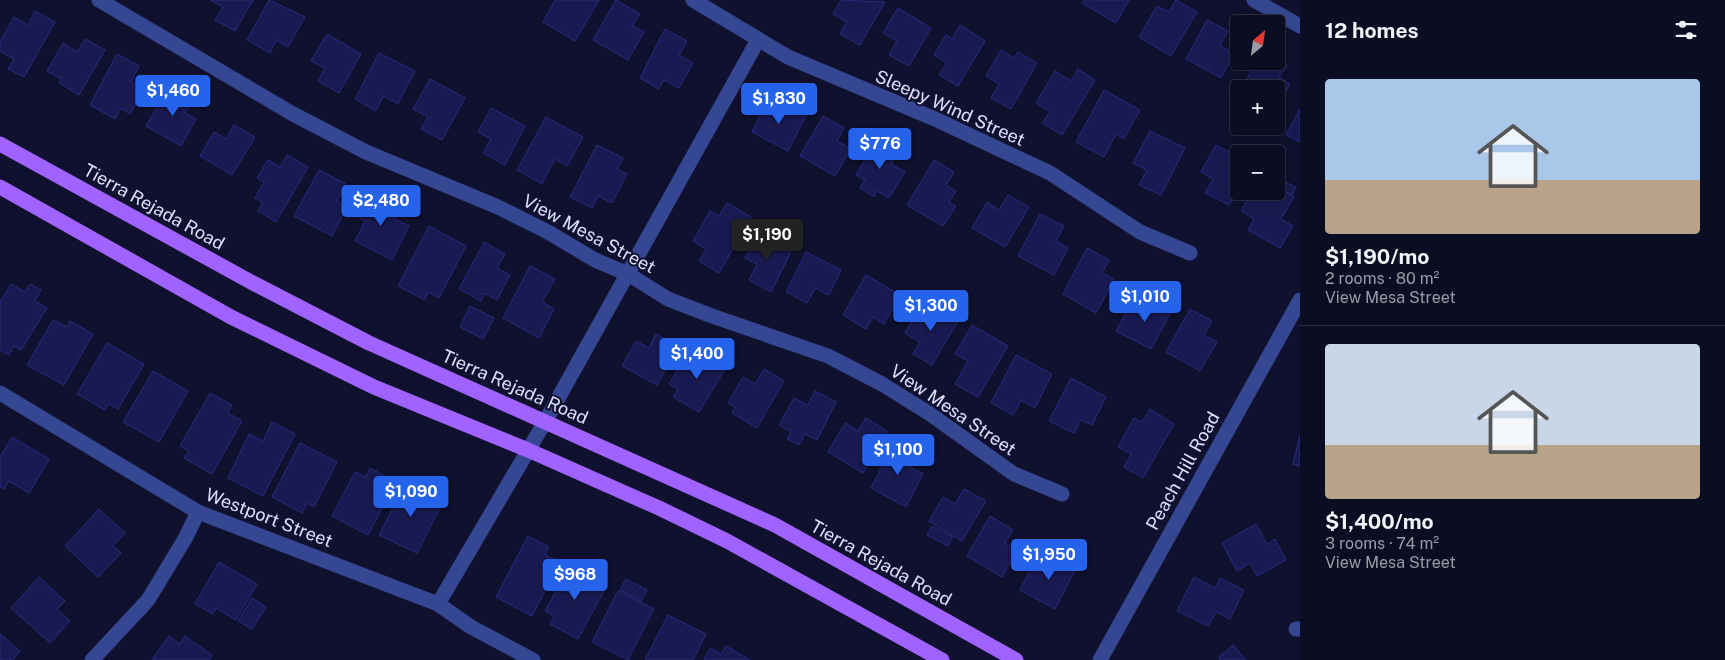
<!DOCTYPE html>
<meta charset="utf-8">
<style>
:root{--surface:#0b0d22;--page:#14162a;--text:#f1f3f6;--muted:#9a9ca5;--line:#2b2d40;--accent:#2563eb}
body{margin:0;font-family:"Public Sans",sans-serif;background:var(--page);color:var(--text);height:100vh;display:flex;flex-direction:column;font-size:19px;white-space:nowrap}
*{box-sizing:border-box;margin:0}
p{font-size:16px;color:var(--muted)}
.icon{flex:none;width:28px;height:28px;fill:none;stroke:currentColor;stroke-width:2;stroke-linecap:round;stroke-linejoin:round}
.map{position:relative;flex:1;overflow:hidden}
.details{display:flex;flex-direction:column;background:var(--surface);width:425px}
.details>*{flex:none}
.needle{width:32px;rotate:29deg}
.fabs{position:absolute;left:1230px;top:15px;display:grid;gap:10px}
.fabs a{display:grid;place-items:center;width:55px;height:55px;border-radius:5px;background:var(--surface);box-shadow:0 5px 20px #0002,0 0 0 1px var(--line);font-size:25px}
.price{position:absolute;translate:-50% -42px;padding:0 11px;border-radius:5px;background:var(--accent);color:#fff;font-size:16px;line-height:32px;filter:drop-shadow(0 1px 2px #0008)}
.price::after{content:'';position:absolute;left:50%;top:30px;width:15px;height:11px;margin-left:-8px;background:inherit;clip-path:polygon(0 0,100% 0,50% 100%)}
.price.current{background:#222;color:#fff}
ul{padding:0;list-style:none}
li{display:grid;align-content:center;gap:10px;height:265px;padding:0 25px}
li+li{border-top:1px solid var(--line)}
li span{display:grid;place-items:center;height:155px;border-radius:5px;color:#555}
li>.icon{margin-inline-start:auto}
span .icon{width:90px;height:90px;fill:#fffc;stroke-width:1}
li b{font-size:21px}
h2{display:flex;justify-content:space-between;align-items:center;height:60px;padding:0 25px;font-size:21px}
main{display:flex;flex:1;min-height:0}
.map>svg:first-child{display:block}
</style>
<main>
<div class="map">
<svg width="1300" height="660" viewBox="0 0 1300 660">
<rect width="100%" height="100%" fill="#0f112e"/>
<g fill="#191a51" stroke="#292b80">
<path d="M210 0H253L235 31 215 20 223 7Z"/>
<path d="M269 0 305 17 288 47 276 40 270 53 247 40Z"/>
<path d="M555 0H599L575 41 543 22Z"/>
<path d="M616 0 640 14 632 26 644 32 628 60 593 40Z"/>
<path d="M841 0 885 2 860 45 840 34 847 22 833 14Z"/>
<path d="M1084 0H1129L1116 23 1082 3Z"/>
<path d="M1176 0 1197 12 1171 56 1139 37 1157 6 1169 12Z"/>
<path d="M898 8 931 28 909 66 889 55 897 41 883 33Z"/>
<path d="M35 11 55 22 24 77 8 69 14 59 0 51V42L14 17 28 25Z"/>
<path d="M1207 20 1228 31 1220 46 1234 53 1221 78 1186 59Z"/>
<path d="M960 25 985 41 958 86 939 75 947 63 934 55 946 35 952 39Z"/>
<path d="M665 29 687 41 679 55 693 63 679 88 664 80 659 89 640 78Z"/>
<path d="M327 34 361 54 339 93 318 81 325 68 311 61Z"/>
<path d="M85 39 105 50 79 95 59 83 61 79 47 71 63 43 77 52Z"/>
<path d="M1001 50 1014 58 1018 52 1037 63 1011 109 991 98 999 84 986 76Z"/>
<path d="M379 53 415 71 398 104 383 96 376 111 355 99Z"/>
<path d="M117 54 139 66 131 82 144 89 130 114 121 108 115 119 90 105Z"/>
<path d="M1276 59 1287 65 1279 77 1290 84 1276 108V89H1241L1257 61H1276Z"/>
<path d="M1078 69 1095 80 1062 135 1042 123 1050 112 1036 103 1055 71 1071 81Z"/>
<path d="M430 79 465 98 442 140 421 129 428 117 413 109Z"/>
<path d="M169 86 193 100 185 113 196 119 181 146 146 126Z"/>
<path d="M1104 90 1140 110 1124 139 1116 134 1104 157 1076 142Z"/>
<path d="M767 102 782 109 785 103 806 115 788 151 752 132Z"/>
<path d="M491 108 525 126 505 165 483 153 491 139 478 132Z"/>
<path d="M1300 109V142L1286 135Z"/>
<path d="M823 116 844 128 837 141 851 149 835 176 800 156Z"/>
<path d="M546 117 583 137 567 166 555 159 542 184 517 170Z"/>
<path d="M234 125 255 137 232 175 200 156 214 132 226 139Z"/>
<path d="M1150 131 1185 148 1161 195 1139 185 1147 170 1133 163Z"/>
<path d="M878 138 899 151 891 164 905 172 889 198 877 191 874 197 860 188 865 180 856 175Z"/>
<path d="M597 145 623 158 617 169 627 174 612 203 598 196 592 208 570 197Z"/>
<path d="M1216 145 1239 157V187L1229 205 1205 193 1213 179 1201 172Z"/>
<path d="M287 155 308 167 276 222 258 211 263 203 255 198 264 182 257 178 268 160 280 167Z"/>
<path d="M934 160 954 172 946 185 956 191 949 202 956 206 943 226 907 205Z"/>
<path d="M319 170 346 184 337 201 347 207 332 236 294 216Z"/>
<path d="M1285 182 1296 187 1292 195 1281 189Z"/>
<path d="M1276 187 1294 197 1281 219 1293 226 1280 248 1248 230 1254 219 1241 211 1252 191H1276Z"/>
<path d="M371 194 400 208 395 219 409 226 392 260 355 241 365 221 359 217Z"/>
<path d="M1008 195 1029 207 1005 247 972 228 987 202 999 210Z"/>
<path d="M727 203 751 217 719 273 699 261 706 249 693 241 710 211 719 216Z"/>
<path d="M1040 214 1064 226 1056 241 1068 248 1054 275 1018 256Z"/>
<path d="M429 226 466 246 439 298 428 292 425 300 398 286Z"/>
<path d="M758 232 792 250 771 292 749 280 757 264 745 258Z"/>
<path d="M484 242 505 254 497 268 510 275 497 300 484 293 481 301 459 289Z"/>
<path d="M1087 248 1109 260 1102 273 1114 279 1096 313 1063 294Z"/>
<path d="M806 252 841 270 829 295 815 288 807 303 786 292Z"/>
<path d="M530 266 555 279 542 302 554 309 539 338 503 318Z"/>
<path d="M866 275 900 295 884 324 873 317 866 329 843 315Z"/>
<path d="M11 284 25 292 30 284 41 290 35 301 47 308 21 350 14 346 9 355 0 350V302Z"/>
<path d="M1150 299 1172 310 1151 349 1116 331 1130 305 1144 313Z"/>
<path d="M924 301 958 321 932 365 913 354 920 342 905 333Z"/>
<path d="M470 306 494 318 483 339 460 327Z"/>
<path d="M1190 309 1212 321 1204 335 1217 342 1200 371 1166 352Z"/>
<path d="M53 320 67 327 70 321 93 334 64 385 27 365Z"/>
<path d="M972 325 1008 346 978 397 955 384 968 361 955 354Z"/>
<path d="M656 334 678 346 657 385 622 366 636 341 649 348Z"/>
<path d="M107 343 144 364 118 409 109 404 105 410 77 394Z"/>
<path d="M704 350 728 364 699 412 673 397 678 389 669 384 685 357 696 364Z"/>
<path d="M1016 355 1052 374 1035 408 1021 400 1013 415 991 403Z"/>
<path d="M764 369 784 381 757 428 732 413 735 407 728 403 743 377 755 384Z"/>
<path d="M153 371 188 391 159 442 123 422Z"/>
<path d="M1071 378 1106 397 1092 425 1081 420 1074 433 1049 421Z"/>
<path d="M815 391 836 402 817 440 805 434 799 445 787 439 791 432 779 425 794 398 808 405Z"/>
<path d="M210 393 232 405 228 413 242 421 212 474 184 458 189 451 180 446Z"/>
<path d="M1150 409 1174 424 1143 478 1124 467 1131 454 1118 447 1134 418 1142 422Z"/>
<path d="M866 418 887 431 863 473 828 452 845 423 858 431Z"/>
<path d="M272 422 295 434 263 496 228 478 249 434 263 441Z"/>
<path d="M1300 435V466L1293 464Z"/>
<path d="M12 437 49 459 29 493 9 481 4 489 0 487V457Z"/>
<path d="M895 442 917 453 910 467 923 474 906 507 871 488Z"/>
<path d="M300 443 337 462 314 507 307 503 302 513 272 497Z"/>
<path d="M370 468 396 482 368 535 332 516 355 472 366 477Z"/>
<path d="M407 481 443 501 417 553 379 535Z"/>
<path d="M964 489 986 501 962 541 929 521 943 497 955 504Z"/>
<path d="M99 509 125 533 113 546 121 553 98 577 65 546Z"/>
<path d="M990 516 1013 530 1005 543 1017 550 1002 577 967 556Z"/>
<path d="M1256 524 1267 544 1275 539 1286 560 1257 576 1250 563 1237 571 1222 543Z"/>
<path d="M932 526 953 537 948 546 927 535Z"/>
<path d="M528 536 549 547 545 555 560 562 532 616 496 597Z"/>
<path d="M1057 555 1077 566 1055 609 1020 590 1036 559 1050 567Z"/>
<path d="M219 562 257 584 236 620 216 608 213 614 195 604Z"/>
<path d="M570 565 607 585 578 639 550 624 554 616 545 611Z"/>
<path d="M39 577 65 601 57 609 70 621 50 643 11 608Z"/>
<path d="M1194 577 1215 588 1220 578 1244 590 1230 619 1216 612 1208 626 1177 611Z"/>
<path d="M626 579 647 590 641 601 620 590Z"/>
<path d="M618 591 654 609 628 660 592 642Z"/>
<path d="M252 598 266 607 252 629 238 621Z"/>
<path d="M668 615 706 634 693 660H645Z"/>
<path d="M0 634 20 651 12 660H0Z"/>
<path d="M169 636 180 644 185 636 212 655 209 660H152Z"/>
<path d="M1233 645 1246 660H1220L1219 657Z"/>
<path d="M726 646 750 660H704L710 648 721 654Z"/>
</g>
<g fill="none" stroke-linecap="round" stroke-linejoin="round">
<g stroke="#354792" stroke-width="15">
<path d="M99 0 293 114 366 152 498 207 548 232 595 260 628 274 668 299 712 316 828 356 882 384 930 414 1014 474 1062 494"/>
<path d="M693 0 788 57 935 119 1050 173 1140 232 1190 253"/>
<path d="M1254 0 1300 26"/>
<path d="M0 393 198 512 438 604 471 627 533 660"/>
<path d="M438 604 546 420 758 40"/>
<path d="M1296 629H1300"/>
<path d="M92 660 148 600 186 537 198 512"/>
<path d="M1100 660 1300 300"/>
</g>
<g stroke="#a163ff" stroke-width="15">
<path d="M0 144 251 282 369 343 775 525 1016 660"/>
<path d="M0 187 231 317 374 387 528 450 659 508 727 541 942 660"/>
</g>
</g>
<g text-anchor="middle" stroke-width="4" stroke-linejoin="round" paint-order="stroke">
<g font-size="18" fill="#dce0ff" stroke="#0f112e">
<text transform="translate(950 108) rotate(24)" y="6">Sleepy Wind Street</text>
<text transform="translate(154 207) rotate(29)" y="6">Tierra Rejada Road</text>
<text transform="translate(589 234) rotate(28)" y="6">View Mesa Street</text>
<text transform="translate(515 387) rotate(24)" y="6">Tierra Rejada Road</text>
<text transform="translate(953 410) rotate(34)" y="6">View Mesa Street</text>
<text transform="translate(1183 471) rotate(-61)" y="6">Peach Hill Road</text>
<text transform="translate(269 518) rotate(21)" y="6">Westport Street</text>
<text transform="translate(881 563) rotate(29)" y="6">Tierra Rejada Road</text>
</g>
</g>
</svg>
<div class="fabs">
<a><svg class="needle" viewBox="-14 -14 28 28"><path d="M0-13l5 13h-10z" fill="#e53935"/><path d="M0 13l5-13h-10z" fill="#9a9ca5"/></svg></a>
<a>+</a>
<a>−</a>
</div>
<b class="price" style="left:173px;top:117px">$1,460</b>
<b class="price" style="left:779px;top:125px">$1,830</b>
<b class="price" style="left:880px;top:170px">$776</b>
<b class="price" style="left:381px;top:227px">$2,480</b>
<b class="price current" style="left:767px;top:261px">$1,190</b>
<b class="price" style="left:1145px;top:323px">$1,010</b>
<b class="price" style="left:931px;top:332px">$1,300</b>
<b class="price" style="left:697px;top:380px">$1,400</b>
<b class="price" style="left:898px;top:476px">$1,100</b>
<b class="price" style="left:411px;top:518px">$1,090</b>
<b class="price" style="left:1049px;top:581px">$1,950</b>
<b class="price" style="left:575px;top:601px">$968</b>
</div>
<section class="details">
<h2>12 homes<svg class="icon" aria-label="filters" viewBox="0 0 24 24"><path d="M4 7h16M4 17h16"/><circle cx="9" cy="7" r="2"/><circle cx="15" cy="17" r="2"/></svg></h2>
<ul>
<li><span style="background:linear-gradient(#a9c7e8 65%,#b9a48a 0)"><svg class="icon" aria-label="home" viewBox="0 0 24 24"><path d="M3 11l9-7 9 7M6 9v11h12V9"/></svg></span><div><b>$1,190/mo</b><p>2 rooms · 80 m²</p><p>View Mesa Street</p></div></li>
<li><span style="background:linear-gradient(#c9d6e8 65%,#b9a48a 0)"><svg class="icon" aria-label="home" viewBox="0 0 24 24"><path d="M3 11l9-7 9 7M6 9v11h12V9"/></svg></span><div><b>$1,400/mo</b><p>3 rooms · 74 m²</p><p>View Mesa Street</p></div></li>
</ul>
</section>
</main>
